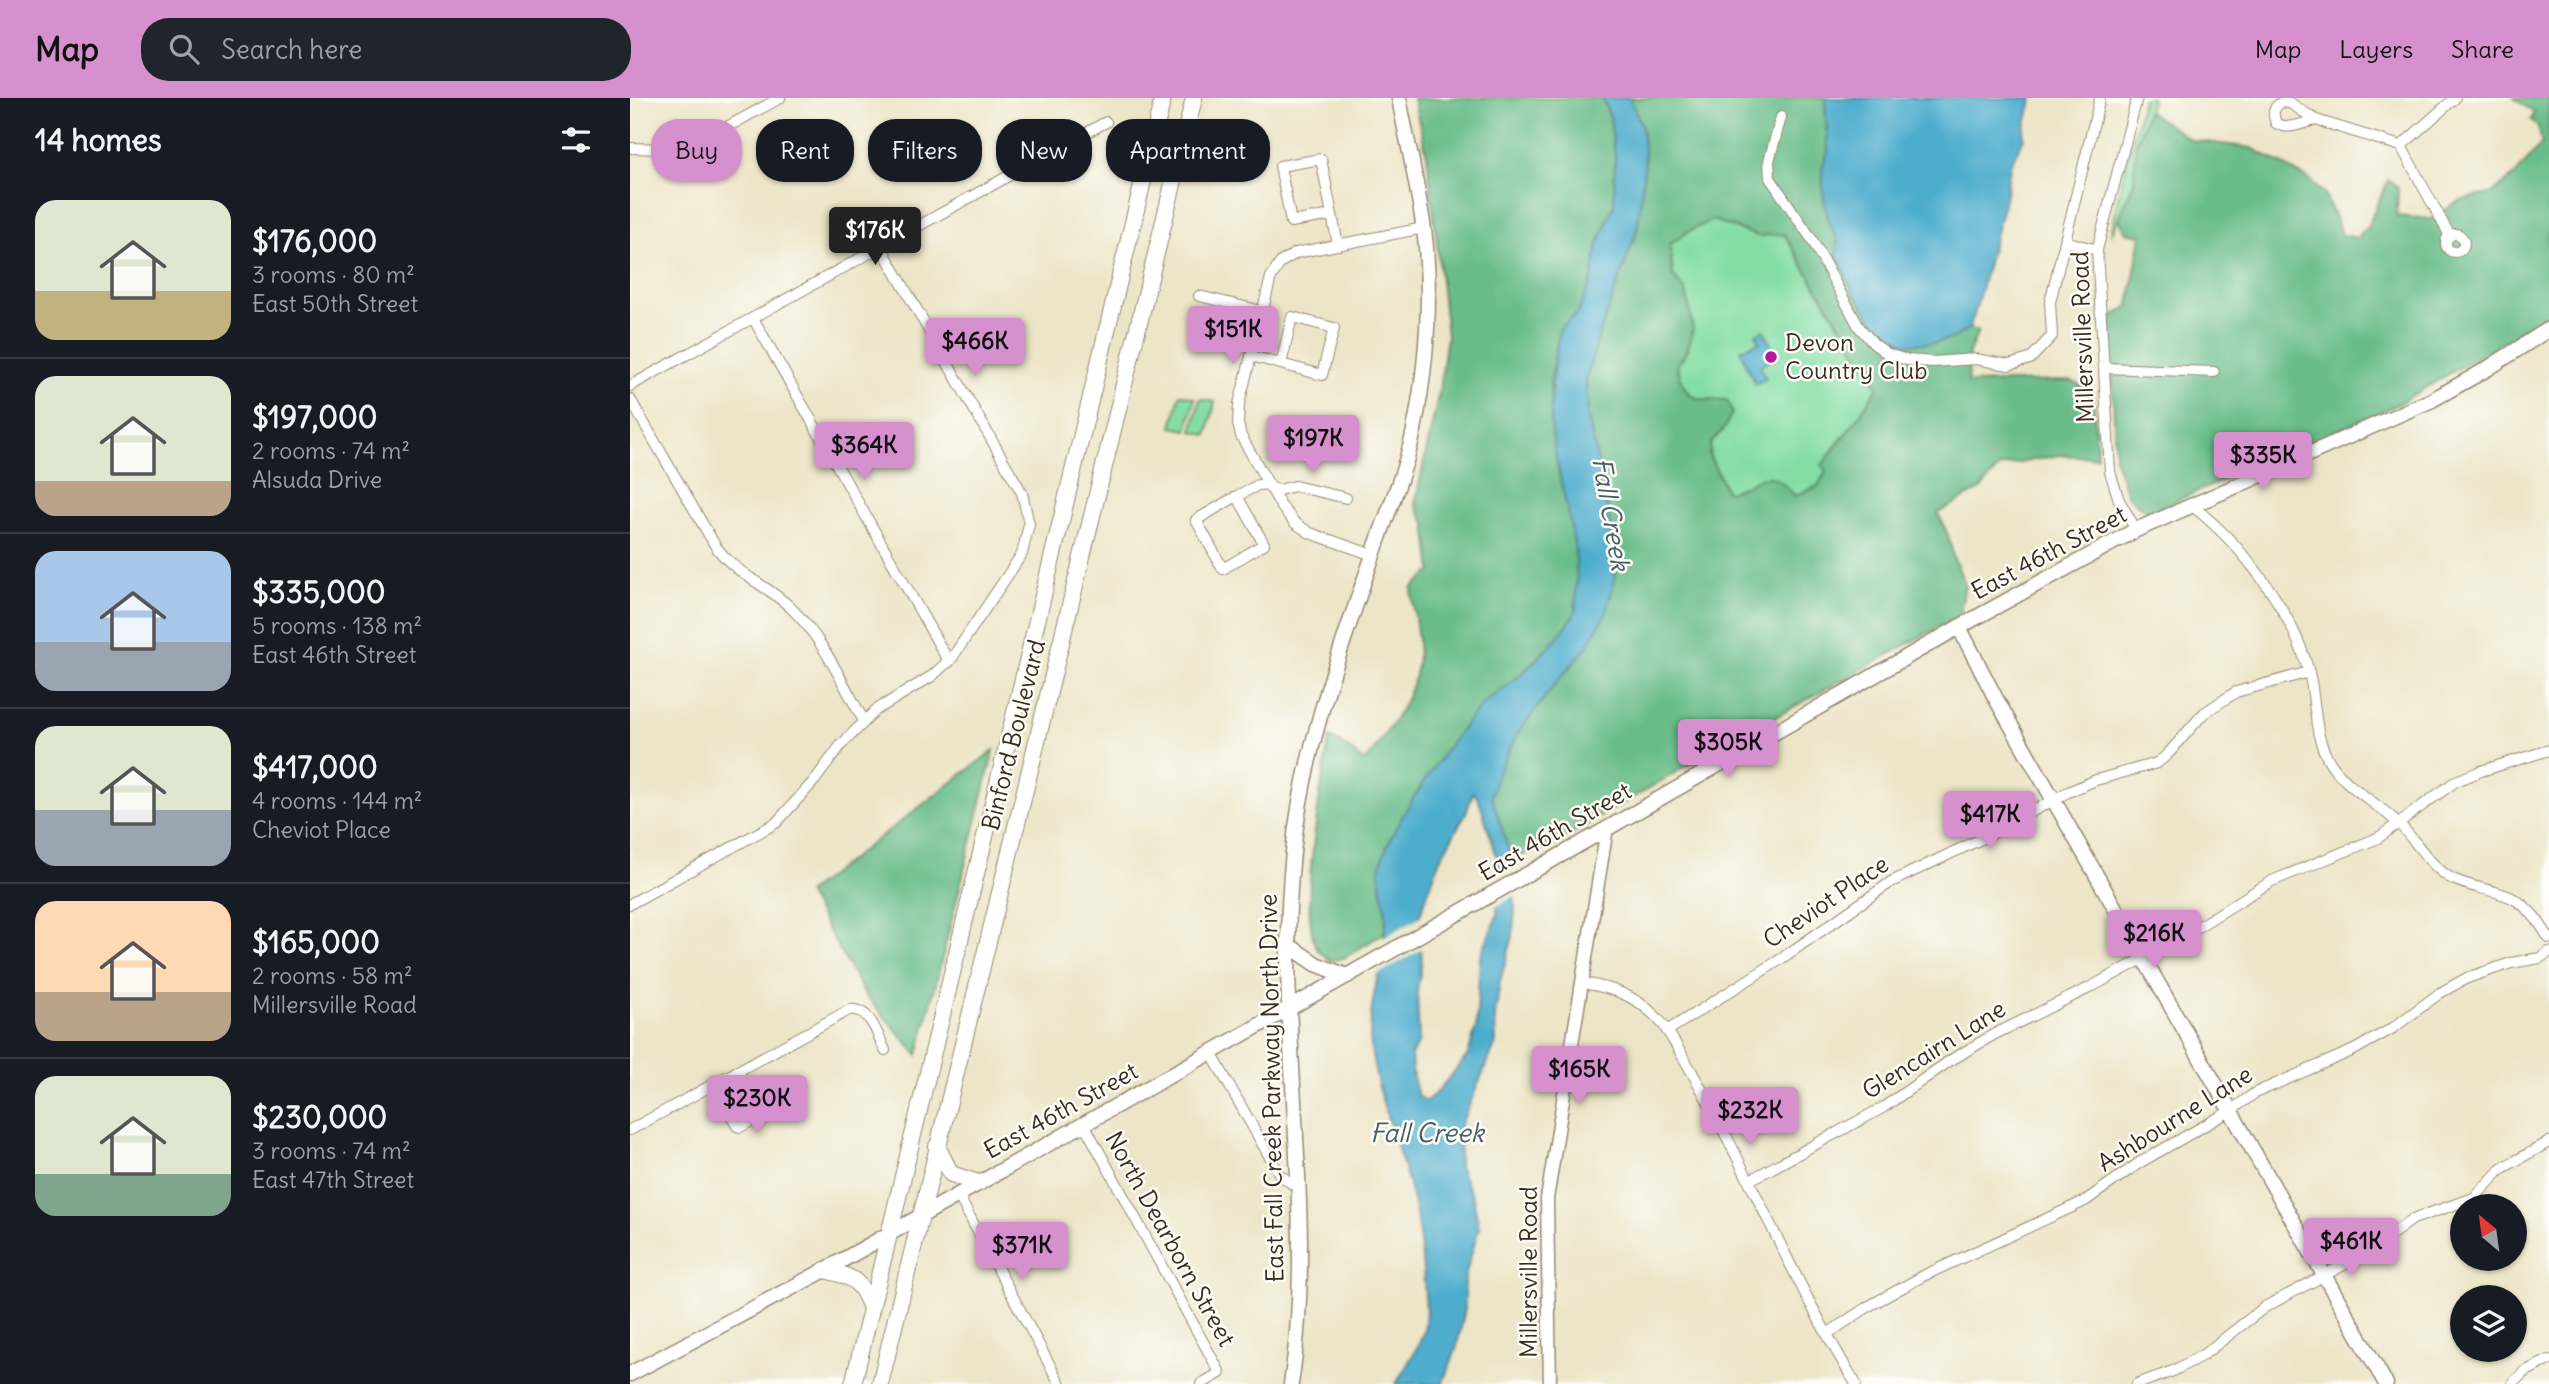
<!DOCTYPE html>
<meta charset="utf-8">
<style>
:root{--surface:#171b24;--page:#20242c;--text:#f1f3f6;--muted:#9ea1a6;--line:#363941;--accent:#d690ce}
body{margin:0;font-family:Delius,sans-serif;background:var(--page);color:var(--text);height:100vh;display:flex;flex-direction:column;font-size:26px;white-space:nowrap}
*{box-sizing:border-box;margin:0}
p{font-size:23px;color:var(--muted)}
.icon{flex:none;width:38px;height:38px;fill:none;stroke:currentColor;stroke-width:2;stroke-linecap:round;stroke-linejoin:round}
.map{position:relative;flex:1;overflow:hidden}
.details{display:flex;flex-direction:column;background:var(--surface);width:630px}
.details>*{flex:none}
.top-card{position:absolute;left:21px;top:21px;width:665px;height:63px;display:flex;gap:14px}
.needle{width:46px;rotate:331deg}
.tools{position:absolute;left:1820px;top:1096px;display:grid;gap:14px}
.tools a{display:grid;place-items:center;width:77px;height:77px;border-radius:50%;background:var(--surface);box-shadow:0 2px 5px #0004;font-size:35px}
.price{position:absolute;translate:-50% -60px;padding:0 16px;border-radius:7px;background:var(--accent);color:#111;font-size:23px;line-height:46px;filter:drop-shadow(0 2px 4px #0008)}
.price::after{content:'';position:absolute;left:50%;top:42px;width:21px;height:16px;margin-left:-10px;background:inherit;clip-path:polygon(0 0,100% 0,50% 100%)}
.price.on{background:#222;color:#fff}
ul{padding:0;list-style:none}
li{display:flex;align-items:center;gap:21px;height:175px;padding:0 35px}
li+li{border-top:2px solid var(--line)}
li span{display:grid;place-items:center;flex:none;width:196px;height:140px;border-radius:21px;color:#555}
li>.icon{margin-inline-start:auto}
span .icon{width:84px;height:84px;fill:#fffc;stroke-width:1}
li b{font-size:30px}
h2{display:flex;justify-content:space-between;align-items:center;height:84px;padding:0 35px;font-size:30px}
.pill{padding:0 24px;border-radius:28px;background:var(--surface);box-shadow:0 2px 5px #0004;font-size:24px;line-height:63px}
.pill.on{background:var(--accent);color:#111}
header{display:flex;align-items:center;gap:42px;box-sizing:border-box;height:98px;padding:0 35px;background:var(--accent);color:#111}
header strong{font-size:33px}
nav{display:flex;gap:38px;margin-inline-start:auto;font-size:24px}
.search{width:490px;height:63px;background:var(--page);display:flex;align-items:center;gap:18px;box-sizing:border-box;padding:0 24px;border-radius:28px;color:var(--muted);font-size:26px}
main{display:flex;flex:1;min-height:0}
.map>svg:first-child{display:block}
</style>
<header>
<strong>Map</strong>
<div class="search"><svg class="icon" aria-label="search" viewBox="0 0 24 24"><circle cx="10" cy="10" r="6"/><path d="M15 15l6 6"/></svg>Search here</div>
<nav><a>Map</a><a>Layers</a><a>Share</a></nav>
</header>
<main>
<section class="details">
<h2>14 homes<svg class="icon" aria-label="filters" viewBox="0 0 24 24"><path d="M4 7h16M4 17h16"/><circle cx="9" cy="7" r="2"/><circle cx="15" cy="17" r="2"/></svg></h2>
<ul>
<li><span style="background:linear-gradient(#dfe7d0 65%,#c2b280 0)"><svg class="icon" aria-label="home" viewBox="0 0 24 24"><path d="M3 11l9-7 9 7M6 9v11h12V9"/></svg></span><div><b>$176,000</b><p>3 rooms · 80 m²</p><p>East 50th Street</p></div></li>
<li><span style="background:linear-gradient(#dfe7d0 75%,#b9a48a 0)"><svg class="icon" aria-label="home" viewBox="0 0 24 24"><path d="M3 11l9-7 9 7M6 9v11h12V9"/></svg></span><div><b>$197,000</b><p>2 rooms · 74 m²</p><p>Alsuda Drive</p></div></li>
<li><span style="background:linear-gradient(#a9c7e8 65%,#9aa5b1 0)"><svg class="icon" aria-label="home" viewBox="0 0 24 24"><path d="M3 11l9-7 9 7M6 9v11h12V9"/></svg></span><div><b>$335,000</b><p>5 rooms · 138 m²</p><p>East 46th Street</p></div></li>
<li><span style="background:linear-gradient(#dfe7d0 60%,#9aa5b1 0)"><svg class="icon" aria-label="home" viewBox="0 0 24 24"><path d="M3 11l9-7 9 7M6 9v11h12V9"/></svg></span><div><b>$417,000</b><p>4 rooms · 144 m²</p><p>Cheviot Place</p></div></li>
<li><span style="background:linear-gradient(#ffd9b3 65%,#b9a48a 0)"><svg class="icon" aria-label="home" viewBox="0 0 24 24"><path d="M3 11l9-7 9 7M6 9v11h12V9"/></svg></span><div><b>$165,000</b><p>2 rooms · 58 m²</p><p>Millersville Road</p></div></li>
<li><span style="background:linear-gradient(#dfe7d0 70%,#7fa58c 0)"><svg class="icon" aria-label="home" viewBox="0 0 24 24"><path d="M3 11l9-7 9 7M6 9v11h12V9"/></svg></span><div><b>$230,000</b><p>3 rooms · 74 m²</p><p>East 47th Street</p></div></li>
</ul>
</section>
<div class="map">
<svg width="1919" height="1286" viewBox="0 0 1919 1286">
<rect width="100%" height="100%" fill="#fdfcf7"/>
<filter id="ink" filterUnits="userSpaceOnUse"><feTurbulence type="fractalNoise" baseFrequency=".0143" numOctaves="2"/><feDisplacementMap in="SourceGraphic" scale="14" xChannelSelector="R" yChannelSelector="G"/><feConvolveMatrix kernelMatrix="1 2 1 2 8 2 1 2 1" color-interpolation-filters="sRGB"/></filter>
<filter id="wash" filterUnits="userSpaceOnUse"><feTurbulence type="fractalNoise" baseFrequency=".00686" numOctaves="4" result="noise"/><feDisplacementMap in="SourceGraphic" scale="28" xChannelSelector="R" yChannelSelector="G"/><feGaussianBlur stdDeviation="1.57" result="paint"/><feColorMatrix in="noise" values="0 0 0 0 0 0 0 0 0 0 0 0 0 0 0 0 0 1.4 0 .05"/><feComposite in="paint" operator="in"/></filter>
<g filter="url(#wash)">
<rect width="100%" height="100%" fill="#ede5c7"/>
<g fill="#84dea4" stroke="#608461" stroke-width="2">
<path d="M1513 0H1522L1506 47 1504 84 1481 137 1488 99Z"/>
<path d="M1082 122 1128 138 1154 136 1248 289 1224 325 1201 354 1196 373 1188 388 1165 398C1136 366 1129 386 1097 395L1079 357 1081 344 1094 331 1083 301C1059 306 1053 288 1047 268L1058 251 1056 193 1043 178 1040 146 1059 133Z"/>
<path d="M550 296 565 300 557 332 542 329Z"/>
<path d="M570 301 585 304 577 337 562 333Z"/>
</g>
<g fill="#6bbd8a" stroke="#537454" stroke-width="2" fill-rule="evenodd">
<path d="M783 0H972L980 19 985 58 984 107 968 146 962 181 948 215 930 230 920 284 922 331 929 376 944 439 948 475 945 516 926 543 880 586 856 603 810 662 780 708 754 798 756 819 754 835 714 860 700 863C697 859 691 856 688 852 666 818 693 682 699 640L710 644 735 664C761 629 792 590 788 544 787 526 782 509 782 490L802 473 796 426 785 406 810 289 817 238 797 57Z"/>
<path d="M1000 0H1195L1198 54 1192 70 1198 122 1207 140V158L1223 195 1248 228 1324 240 1339 230 1348 234 1339 254 1338 285 1441 283 1463 293 1467 359 1429 357 1369 369 1351 391 1308 415 1318 437 1324 461 1335 486 1330 517 1055 669 927 744 913 747 882 763 861 697 869 672 889 634 925 586 958 548 985 480 978 413 958 319 956 280 969 237 1007 132 1015 64 1012 29ZM1082 122 1128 138 1154 136 1248 289 1224 325 1192 367 1196 374 1188 388 1165 398C1133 362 1132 386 1097 394L1079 357 1081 344 1094 331 1102 315 1097 302C1062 300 1058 307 1047 268L1058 251 1063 231 1056 193 1043 178 1040 146 1059 133Z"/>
<path d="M1884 0H1919V217L1766 307 1518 415 1498 399 1485 362 1481 220 1499 208 1511 137 1496 134 1489 121 1504 84 1506 47 1518 13 1561 42 1622 50 1679 81 1695 97 1712 137 1727 140 1738 128 1758 82 1768 89 1767 118 1801 121 1831 102 1863 95 1887 75 1912 45 1908 28 1901 22 1904 15Z"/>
<path d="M364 652 288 957 235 897 177 795Z"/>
</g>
<g fill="#4eadcd" stroke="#446c76" stroke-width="2" fill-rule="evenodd">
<path d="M972 0H1000L1012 29 1015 64 1007 132 969 237 956 280 958 319 978 413 985 480 976 515 958 548 925 586 889 634 869 672 861 697 881 759 885 809 883 838 870 883 865 919 866 945 830 1028 829 1069 843 1099 849 1130 835 1178V1211L826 1252 812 1286H766C775 1269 787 1254 793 1235 798 1219 795 1200 794 1184 792 1160 788 1121 782 1098 769 1048 747 1000 741 949 736 906 756 861 756 818 756 803 748 786 750 772 752 738 830 627 856 603 864 597 872 592 880 586 894 574 940 530 945 514 946 509 946 502 946 497 951 441 928 388 922 333 918 297 924 265 930 230L948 215 962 181 968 146 984 107 985 58 980 19ZM843 694 849 702 868 763 867 818 850 859 846 929 838 957 808 993 796 1003 788 998 783 979 781 957 789 944 787 893 792 864 789 819 810 761 837 713Z"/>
<path d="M1195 0H1403L1394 33V40L1380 67 1375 101 1344 217 1339 230 1324 240 1304 245 1275 246 1248 228 1224 195 1207 158V140L1198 122 1194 101 1192 70 1198 54Z"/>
<path d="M1134 232 1147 260 1130 267 1136 281 1125 286 1110 252 1129 244 1126 236Z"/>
</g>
<g fill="#ede5c7">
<path d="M885 765 888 796 864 810V777Z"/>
<path d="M793 817 794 850 745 878 750 842Z"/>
</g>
</g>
<g filter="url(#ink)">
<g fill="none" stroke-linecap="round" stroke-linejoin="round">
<defs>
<g id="minor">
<path d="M1653 4 1660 5 1686 22C1673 25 1658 33 1646 25 1642 16 1643 8 1653 4Z"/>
<path d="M1151 19 1139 63 1140 80 1181 140 1229 229 1244 246 1258 256 1277 262 1303 264 1345 261 1379 267 1400 261 1422 238 1420 204 1470 0"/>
<path d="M1686 22 1771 48"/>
<path d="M1771 48 1820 138"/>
<path d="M1771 48 1825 0"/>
<path d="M0 50 38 51 66 46 150 0"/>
<path d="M691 61 702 117 661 124 650 68Z"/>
<path d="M702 117 708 147"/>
<circle cx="1825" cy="145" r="9"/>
<path d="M1435 143 1467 152"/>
<path d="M569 198 632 213"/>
<path d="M662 219 704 230 692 277 651 266Z"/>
<path d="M123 220 319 564"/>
<path d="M621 258 651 266"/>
<path d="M1474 270 1584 274"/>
<path d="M0 288 476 24"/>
<path d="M0 301 86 449C110 480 135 485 161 510 193 540 212 585 234 623"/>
<path d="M640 390 649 392 665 388 716 400"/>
<path d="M607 398 634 446 593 471 566 422Z"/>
<path d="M607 398 628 387 639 386"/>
<path d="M1561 407C1612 446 1665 515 1680 579 1687 610 1683 643 1704 670 1721 692 1748 706 1768 725 1786 742 1798 766 1819 779 1838 790 1860 790 1880 799 1898 807 1909 824 1919 840"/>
<path d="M1506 432 1489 402 1480 374 1467 152 1507 0"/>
<path d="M743 457 680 435 665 425 651 408 611 338 608 326 609 306 641 179 651 164 666 155 794 130"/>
<path d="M0 806 146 725 185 682 211 647 246 612 302 578 322 560 392 456 399 426 392 395 251 149"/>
<path d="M952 885C987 890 1013 901 1035 929 1107 1043 1155 1171 1226 1286"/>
<path d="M1037 933 1148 863 1261 784 1353 740 1438 694 1466 682 1527 665 1537 657 1574 615 1606 594 1679 574"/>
<path d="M581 955 650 1077 668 1090"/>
<path d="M83 986 107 1028 110 1029 129 1019 131 1015 108 973"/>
<path d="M454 1026 590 1275 571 1286"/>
<path d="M0 1032 219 912C240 909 247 936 255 952"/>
<path d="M1120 1082 1254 1009 1318 964 1363 937 1459 890 1542 845 1642 783 1748 740 1826 683 1851 673 1919 652"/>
<path d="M328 1097 430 1286"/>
<path d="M1197 1236 1239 1208 1295 1177 1455 1103 1509 1065 1600 1013 1625 995 1724 952 1763 930 1810 895 1837 880 1881 865 1910 860 1919 854"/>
<path d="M1507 1286 1543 1273 1573 1257 1635 1209 1736 1155 1783 1121 1844 1100 1871 1071 1919 1044"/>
<path d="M1882 1286 1894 1274 1919 1262"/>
</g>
<path id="tertiary" d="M920 1286 917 1101 977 730"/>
<g id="secondary">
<path d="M1329 529 1366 601 1756 1286"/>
<path d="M657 846 686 866 717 878"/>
<path d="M0 1276 195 1172 910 769 1329 529 1506 432 1802 302 1857 271 1919 231"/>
<path d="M661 1286C688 1110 644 931 663 754 673 652 710 553 743 457 757 415 775 375 784 332 796 272 801 210 796 149 791 99 778 49 769 0"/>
</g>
<g id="primary">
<path d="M307 1048 321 1076 349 1085"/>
<path d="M195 1172C224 1179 230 1182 241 1210"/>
<path d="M223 1286 533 0"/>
<path d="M250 1286 564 0"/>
</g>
</defs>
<use href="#minor" stroke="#948872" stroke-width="12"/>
<use href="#tertiary" stroke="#948872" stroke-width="15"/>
<use href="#secondary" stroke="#948872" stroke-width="17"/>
<use href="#primary" stroke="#948872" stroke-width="18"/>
<use href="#minor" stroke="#fff" stroke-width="10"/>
<use href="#tertiary" stroke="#fff" stroke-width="12"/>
<use href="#secondary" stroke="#fff" stroke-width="14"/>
<use href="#primary" stroke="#fff" stroke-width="16"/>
</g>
</g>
<circle fill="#b5179e" stroke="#fdfcf7" stroke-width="2.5" cx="1141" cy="259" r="7"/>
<g text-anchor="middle" stroke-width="5" stroke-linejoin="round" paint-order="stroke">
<g font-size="24" fill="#3b2a1e" stroke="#fdfcf7">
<text transform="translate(1453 239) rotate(-92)" y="8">Millersville Road</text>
<text transform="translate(1419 455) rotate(-28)" y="8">East 46th Street</text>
<text transform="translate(384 637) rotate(-76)" y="8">Binford Boulevard</text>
<text transform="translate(925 734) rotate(-30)" y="8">East 46th Street</text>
<text transform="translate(1196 804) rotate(-34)" y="8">Cheviot Place</text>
<text transform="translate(1304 952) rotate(-32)" y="8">Glencairn Lane</text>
<text transform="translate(642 990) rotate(-91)" y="8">East Fall Creek Parkway North Drive</text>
<text transform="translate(431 1013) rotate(-29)" y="8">East 46th Street</text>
<text transform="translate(1545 1021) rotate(-32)" y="8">Ashbourne Lane</text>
<text transform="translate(540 1141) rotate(61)" y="8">North Dearborn Street</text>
<text transform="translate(899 1174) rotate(-90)" y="8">Millersville Road</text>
</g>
<g font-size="24" fill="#3b2a1e" stroke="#fdfcf7" text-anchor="start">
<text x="1155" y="253">Devon<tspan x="1155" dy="28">Country Club</tspan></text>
</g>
<g font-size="26" font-style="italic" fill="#435e64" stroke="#fdfcf7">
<text transform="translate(981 416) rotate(80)" y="9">Fall Creek</text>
<text x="797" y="1044">Fall Creek</text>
</g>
</g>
</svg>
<div class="tools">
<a><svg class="needle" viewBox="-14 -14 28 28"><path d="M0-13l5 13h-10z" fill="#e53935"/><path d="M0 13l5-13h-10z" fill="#9ea1a6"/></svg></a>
<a><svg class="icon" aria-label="layers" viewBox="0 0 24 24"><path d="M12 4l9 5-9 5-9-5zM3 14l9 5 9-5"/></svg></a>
</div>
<b class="price on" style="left:245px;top:169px">$176K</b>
<b class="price" style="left:603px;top:268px">$151K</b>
<b class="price" style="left:345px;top:280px">$466K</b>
<b class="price" style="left:683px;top:377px">$197K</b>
<b class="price" style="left:234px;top:384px">$364K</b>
<b class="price" style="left:1633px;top:394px">$335K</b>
<b class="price" style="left:1098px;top:681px">$305K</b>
<b class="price" style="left:1360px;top:753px">$417K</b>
<b class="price" style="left:1524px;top:872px">$216K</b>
<b class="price" style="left:949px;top:1008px">$165K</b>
<b class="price" style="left:127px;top:1037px">$230K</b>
<b class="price" style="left:1120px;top:1049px">$232K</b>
<b class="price" style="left:1721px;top:1180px">$461K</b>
<b class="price" style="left:392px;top:1184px">$371K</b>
<div class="top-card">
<a class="pill on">Buy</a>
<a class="pill">Rent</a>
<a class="pill">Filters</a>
<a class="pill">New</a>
<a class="pill">Apartment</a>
</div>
</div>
</main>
